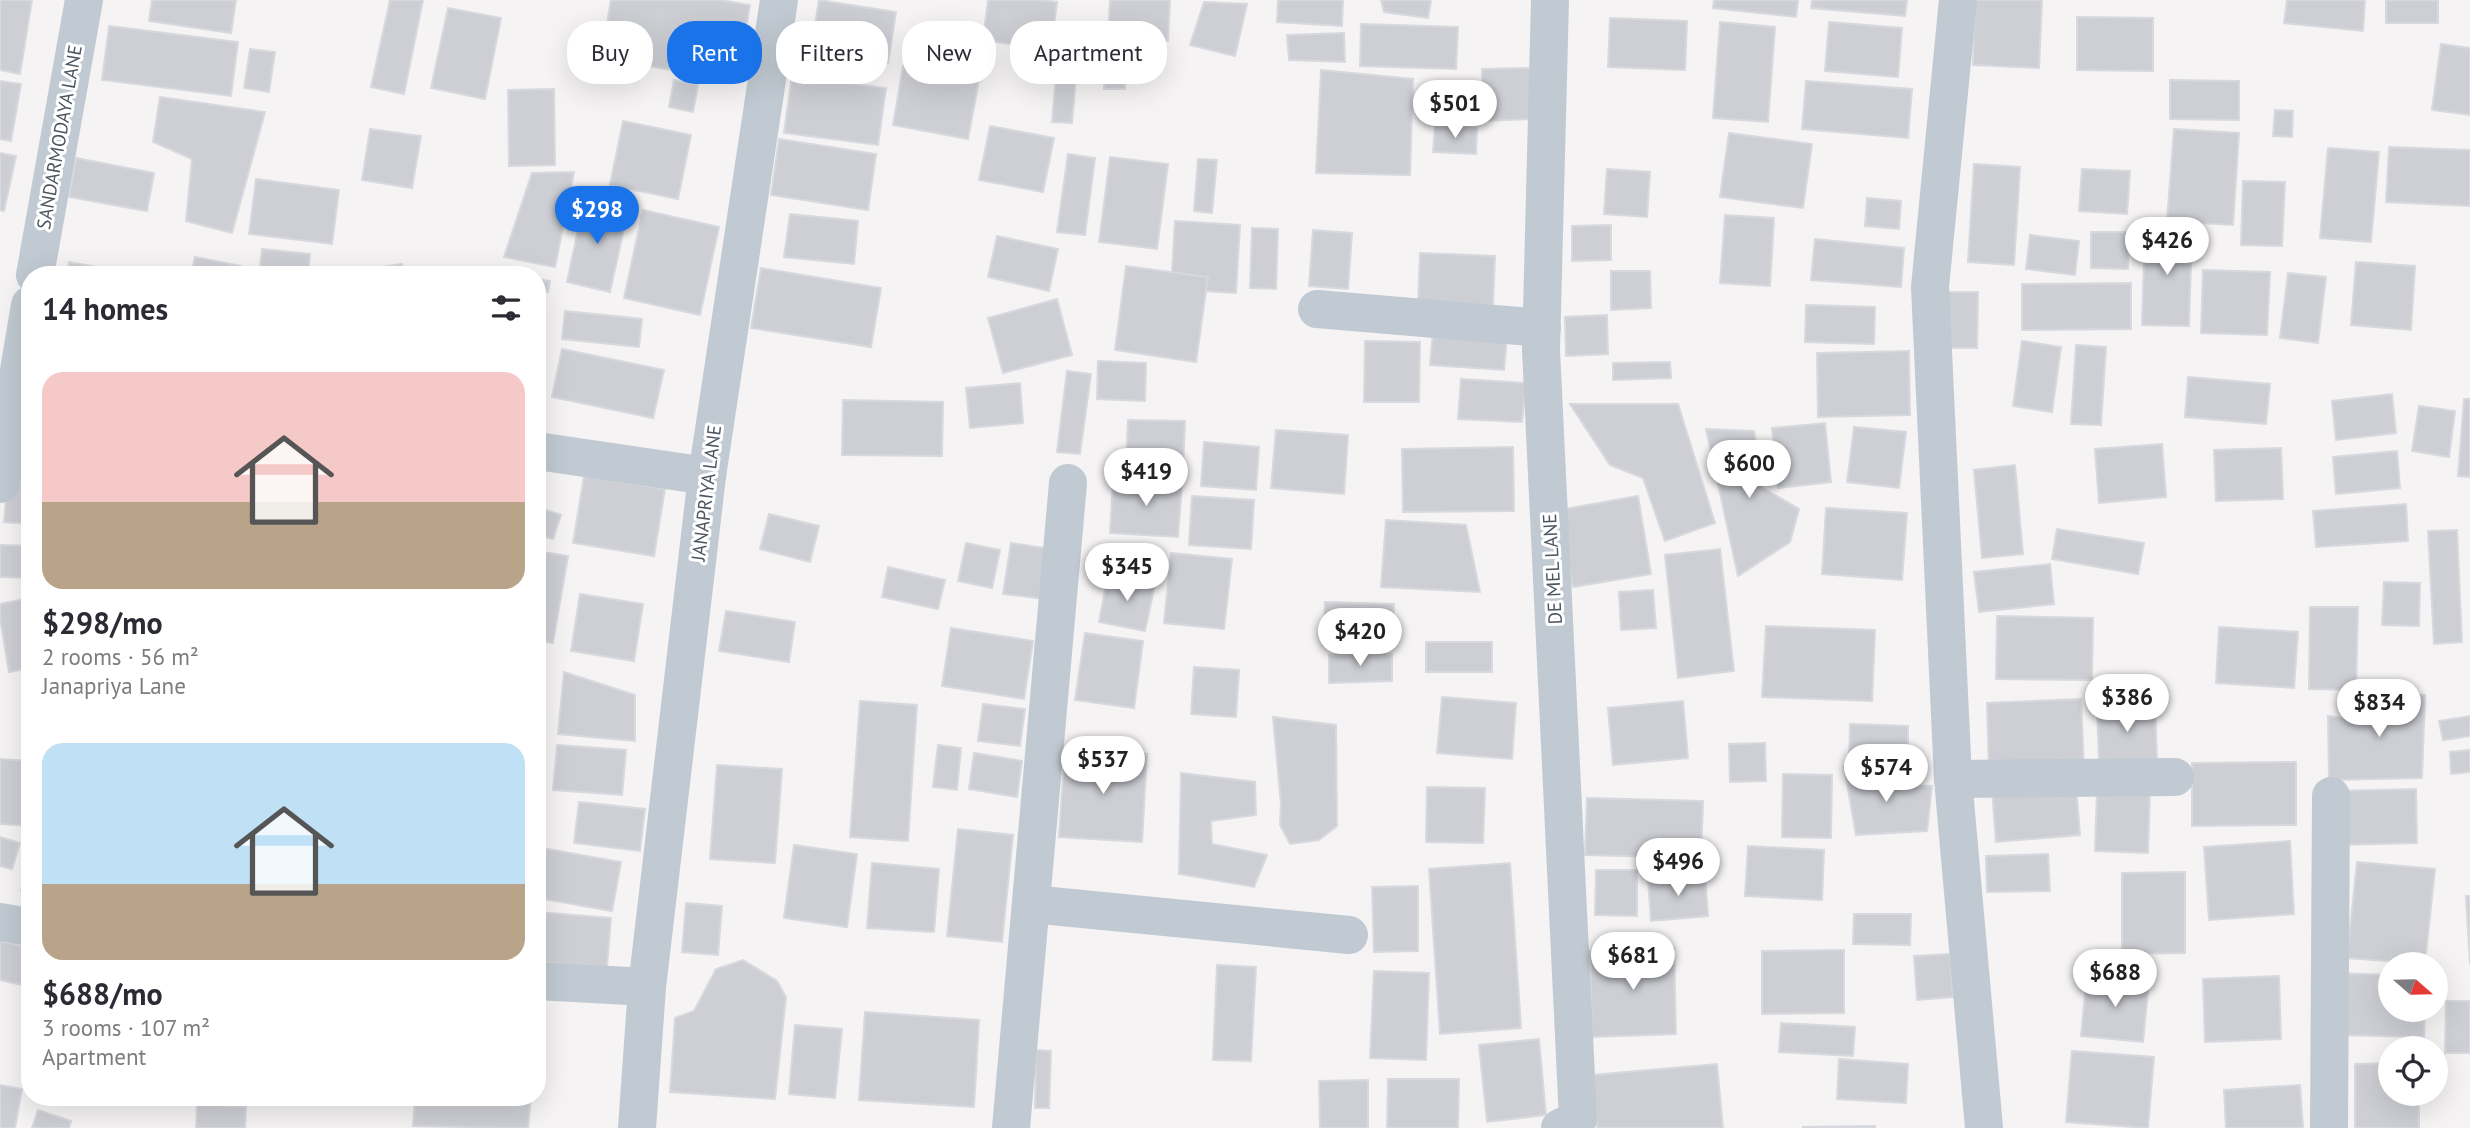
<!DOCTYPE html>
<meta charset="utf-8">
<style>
:root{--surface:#fff;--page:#f7f7f7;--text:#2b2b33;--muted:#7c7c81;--accent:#1a73e8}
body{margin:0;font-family:"PT Sans",sans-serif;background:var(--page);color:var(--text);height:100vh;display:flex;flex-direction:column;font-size:26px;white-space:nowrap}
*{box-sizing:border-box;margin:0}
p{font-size:23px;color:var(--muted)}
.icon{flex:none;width:38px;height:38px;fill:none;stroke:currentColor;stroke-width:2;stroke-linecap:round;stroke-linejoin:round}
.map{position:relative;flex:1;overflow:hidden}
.side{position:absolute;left:21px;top:266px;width:525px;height:840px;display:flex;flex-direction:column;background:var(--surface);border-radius:28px;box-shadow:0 7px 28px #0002}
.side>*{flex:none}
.hud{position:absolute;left:567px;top:21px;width:665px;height:63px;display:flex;gap:14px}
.needle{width:46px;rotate:110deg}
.fabs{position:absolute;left:2378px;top:952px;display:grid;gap:14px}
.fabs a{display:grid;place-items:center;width:70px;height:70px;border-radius:50%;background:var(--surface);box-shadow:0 7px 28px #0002;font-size:35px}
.price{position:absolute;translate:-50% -60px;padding:0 16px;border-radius:24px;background:#fff;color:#222;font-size:23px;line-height:46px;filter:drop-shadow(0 2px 4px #0008)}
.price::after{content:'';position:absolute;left:50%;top:42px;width:21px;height:16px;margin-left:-10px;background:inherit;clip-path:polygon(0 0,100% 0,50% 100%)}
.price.on{background:var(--accent);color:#fff}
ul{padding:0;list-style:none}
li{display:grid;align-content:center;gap:14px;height:371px;padding:0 21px}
li span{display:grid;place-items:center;height:217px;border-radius:21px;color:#555}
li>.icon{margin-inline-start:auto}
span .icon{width:126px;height:126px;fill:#fffc;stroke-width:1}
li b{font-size:30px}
h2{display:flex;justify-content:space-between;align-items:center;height:84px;padding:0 21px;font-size:30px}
.chip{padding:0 24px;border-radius:28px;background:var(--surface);box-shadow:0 7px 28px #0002;font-size:24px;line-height:63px}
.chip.on{background:var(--accent);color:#fff}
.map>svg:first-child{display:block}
</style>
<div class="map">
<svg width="2470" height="1128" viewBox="0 0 2470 1128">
<rect width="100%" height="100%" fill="#f5f3f3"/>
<g fill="#cdcfd5" stroke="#d7d9de" stroke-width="2">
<path d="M0 0H32L20 74 0 70Z"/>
<path d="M152 0H236L231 33 149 21Z"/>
<path d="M390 0H423L404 94 371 87Z"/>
<path d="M611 0H720L750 5 737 81 601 58Z"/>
<path d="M819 0 896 12 888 63 811 51Z"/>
<path d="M988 0H1039L1057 2 1051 50 983 40Z"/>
<path d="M1110 0H1170L1168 41 1108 37Z"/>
<path d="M1278 0H1343L1342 26 1277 22Z"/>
<path d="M1381 0H1431L1428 18 1384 12Z"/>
<path d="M1714 0H1798L1796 17 1713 8Z"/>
<path d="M1812 0H1907L1905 16 1811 8Z"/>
<path d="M1975 0H2042L2039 68 1973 65Z"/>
<path d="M2287 0H2365L2363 31 2284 23Z"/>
<rect x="2386" y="0" width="52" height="23"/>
<path d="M1204 2 1247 4 1235 56 1190 45Z"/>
<path d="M448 8 501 18 485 99 431 88Z"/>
<path d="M2077 17 2153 18V71L2077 70Z"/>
<path d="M1610 18 1687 21 1685 70 1608 67Z"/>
<path d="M1720 22 1775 27 1768 122 1713 118Z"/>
<path d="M1829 22 1902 28 1898 77 1825 71Z"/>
<path d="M1361 24 1458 27 1456 69 1360 66Z"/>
<path d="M109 26 238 42 231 96 102 80Z"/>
<path d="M1344 33 1345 62 1289 60 1287 35Z"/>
<path d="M2441 44 2470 48V115L2432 110Z"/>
<path d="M1105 47 1128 49 1125 89H1104Z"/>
<path d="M250 49 275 52 269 92 244 88Z"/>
<path d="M1058 52 1078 54 1072 123 1052 122Z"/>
<path d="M903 66 979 80 968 139 893 125Z"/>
<path d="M1531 68 1532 119 1483 121 1482 69Z"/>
<path d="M1321 70 1413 79 1410 175 1316 173Z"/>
<path d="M792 76 886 88 878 145 784 133Z"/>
<path d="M674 80 698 85 693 112 669 107Z"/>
<path d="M2170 80 2239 81V120L2170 119Z"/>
<path d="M0 81 21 84 11 141 0 139Z"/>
<path d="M1806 81 1912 89 1908 138 1802 129Z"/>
<path d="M554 89 555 165 509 166 508 90Z"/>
<path d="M160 97 265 112 232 233 186 221 192 159 153 142Z"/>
<path d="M2275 110 2293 111 2292 137 2273 136Z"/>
<path d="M623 121 691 135 678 199 610 185Z"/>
<path d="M990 126 1054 138 1043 192 979 180Z"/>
<path d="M1435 126 1477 128 1476 154 1433 152Z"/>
<path d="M370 129 421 136 412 188 362 180Z"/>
<path d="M2174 129 2239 133 2233 225 2167 221Z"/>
<path d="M1729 133 1812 144 1803 208 1720 197Z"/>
<path d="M779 139 876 154 868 210 771 195Z"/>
<path d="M2389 147 2470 150V206L2386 202Z"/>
<path d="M2328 148 2379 152 2371 242 2320 238Z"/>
<path d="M0 153 16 156 4 211 0 210Z"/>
<path d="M1068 154 1095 158 1085 235 1057 232Z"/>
<path d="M1110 157 1168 164 1157 249 1099 242Z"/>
<path d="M76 158 154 173 147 211 69 197Z"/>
<path d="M1198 159 1217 160 1212 213 1194 211Z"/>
<path d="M1974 164 2020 167 2014 265 1968 262Z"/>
<path d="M1607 169 1650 172 1647 217 1604 214Z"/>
<path d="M2082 169 2130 171 2127 214 2079 211Z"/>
<path d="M574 172 555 267 504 257 532 173Z"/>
<path d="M256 179 339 190 332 244 249 234Z"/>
<path d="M2243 181 2285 182 2282 246 2241 245Z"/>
<path d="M1867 198 1901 201 1899 229 1865 226Z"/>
<path d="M584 201 628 210 610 292 567 282Z"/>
<path d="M643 210 719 227 700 315 624 298Z"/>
<path d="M790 214 858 221 854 264 784 257Z"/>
<path d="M1725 215 1774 218 1770 286 1720 283Z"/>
<path d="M1175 221 1240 225 1236 293 1171 289Z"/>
<path d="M1611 225V260L1572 261V226Z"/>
<path d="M1252 228 1278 229 1276 289 1250 288Z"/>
<path d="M2145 228 2192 229 2189 326 2142 325Z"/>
<path d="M1313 230 1352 233 1348 289 1309 286Z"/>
<path d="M2091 232H2129L2128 269 2091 268Z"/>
<path d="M2030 235 2079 241 2075 275 2026 269Z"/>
<path d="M997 236 1058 249 1049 291 988 277Z"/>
<path d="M1815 239 1904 248 1901 287 1811 280Z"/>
<path d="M262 249 310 254 308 275H259Z"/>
<path d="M1420 253 1495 256 1493 305 1418 302Z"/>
<path d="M195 257 241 266 239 275H191Z"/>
<path d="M69 262 141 275H67Z"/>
<path d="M2356 262 2415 266 2411 330 2351 325Z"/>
<path d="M402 264 404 275H364L363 270Z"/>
<path d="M1126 266 1208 277 1196 362 1115 350Z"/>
<path d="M761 268 881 288 871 347 751 328Z"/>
<path d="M494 270 518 275H493Z"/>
<path d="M2203 270 2270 272 2267 335 2201 333Z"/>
<path d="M1611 271H1650L1651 308 1611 310Z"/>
<path d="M2288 273 2326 277 2318 343 2280 338Z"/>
<path d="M537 279 550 281 548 292 537 290Z"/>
<path d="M2131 283V329L2022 330V284Z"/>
<path d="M1945 292H1978L1977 348H1944Z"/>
<path d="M1057 299 1072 355 1003 373 988 318Z"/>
<path d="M1806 305 1875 307 1874 344 1805 342Z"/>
<path d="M565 311 642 319 639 347 562 339Z"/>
<path d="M1607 315 1608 354 1566 356 1565 317Z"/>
<path d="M1433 331 1507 336 1504 370 1430 365Z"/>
<path d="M1365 341 1420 342 1419 402H1364Z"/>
<path d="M2022 341 2061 347 2052 412 2013 406Z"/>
<path d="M2076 345 2106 347 2101 425 2071 424Z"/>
<path d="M562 349 664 370 653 418 552 397Z"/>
<path d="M1909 351 1910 415 1818 417 1817 353Z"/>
<path d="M537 360 541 361 537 415Z"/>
<path d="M1098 361 1146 363 1145 401 1097 399Z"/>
<path d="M1670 362 1671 378 1613 380V363Z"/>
<path d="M1067 371 1091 374 1080 454 1057 452Z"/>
<path d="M2188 377 2270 384 2266 424 2185 417Z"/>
<path d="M1461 379 1526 383 1522 422 1458 419Z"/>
<path d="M1020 383 1023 423 970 428 966 388Z"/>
<path d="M2392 394 2396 433 2336 440 2332 401Z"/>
<path d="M2464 399H2470V477L2458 476Z"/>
<path d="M843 400 943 402 942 456 842 455Z"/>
<path d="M1570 404H1678L1715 523 1665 541 1643 478 1610 465Z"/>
<path d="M2419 406 2455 411 2449 457 2412 451Z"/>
<path d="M1128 420 1185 421 1183 468 1126 466Z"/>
<path d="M1825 423 1831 482 1778 488 1772 428Z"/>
<path d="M1854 427 1906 432 1899 488 1847 482Z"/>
<path d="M1706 429 1754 431 1763 488 1799 509 1790 542 1738 576Z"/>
<path d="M1276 430 1348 435 1344 494 1271 488Z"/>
<path d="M1204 442 1259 447 1256 490 1201 486Z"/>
<path d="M2162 444 2166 497 2099 503 2095 449Z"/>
<path d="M1513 447 1514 511 1403 512 1402 449Z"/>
<path d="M2281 448 2283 499 2216 501 2214 450Z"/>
<path d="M2397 451 2400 488 2336 494 2333 457Z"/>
<path d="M9 464 30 466V524L4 522Z"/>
<path d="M2015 465 2023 554 1982 558 1974 470Z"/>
<path d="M584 476 665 489 654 556 573 543Z"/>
<path d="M1113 480 1182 483 1178 537 1110 533Z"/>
<path d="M1192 496 1254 500 1251 549 1189 545Z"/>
<path d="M1638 496 1651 574 1573 587 1559 510Z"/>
<path d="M2406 504 2408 541 2316 547 2313 511Z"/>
<path d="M537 507 561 515 553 539 537 535Z"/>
<path d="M1826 508 1907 513 1902 580 1822 574Z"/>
<path d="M769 514 819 526 810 562 760 549Z"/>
<path d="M1386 520 1466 525 1480 592 1381 587Z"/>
<path d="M2057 529 2144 543 2138 574 2052 559Z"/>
<path d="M2457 530 2462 642 2434 644 2428 531Z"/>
<path d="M966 543 1000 550 992 588 958 581Z"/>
<path d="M1011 543 1052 549 1044 599 1003 594Z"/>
<path d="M0 545 30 546V578L0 577Z"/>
<path d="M1720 549 1734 671 1678 678 1665 555Z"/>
<path d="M537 551 568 556 553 643 537 641Z"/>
<path d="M1171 553 1232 559 1224 629 1164 623Z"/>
<path d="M2050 564 2054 604 1979 612 1974 572Z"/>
<path d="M888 567 945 580 938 609 882 597Z"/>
<path d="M1108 574 1155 584 1145 631 1099 622Z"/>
<path d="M2384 582 2420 583 2419 626 2382 625Z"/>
<path d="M1653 590 1656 628 1621 630 1619 592Z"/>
<path d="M580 594 643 604 634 661 571 651Z"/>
<path d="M30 598V668L9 672 0 618V604Z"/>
<path d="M1325 602 1394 604 1392 647 1323 645Z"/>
<path d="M2310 607H2358L2356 690 2309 689Z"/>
<path d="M726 611 795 622 789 662 719 651Z"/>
<path d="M1997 616 2093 618 2092 680 1996 679Z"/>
<path d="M1766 626 1875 630 1872 701 1762 697Z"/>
<path d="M2219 627 2298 632 2294 688 2216 683Z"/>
<path d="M951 628 1033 641 1024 699 942 686Z"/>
<path d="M1085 633 1143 641 1134 708 1075 700Z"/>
<rect x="1426" y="642" width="66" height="30"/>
<path d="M1392 654V681L1329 683V655Z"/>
<path d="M1194 667 1239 670 1236 717 1191 714Z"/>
<path d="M564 672 635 695V741L558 734Z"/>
<path d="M2362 693 2425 695 2422 778 2329 780 2328 716 2359 720Z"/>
<path d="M1442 697 1516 703 1512 759 1437 753Z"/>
<path d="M2081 699 2084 769 1989 773 1987 703Z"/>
<path d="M860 701 917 705 908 841 850 837Z"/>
<path d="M1683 701 1688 758 1613 765 1608 708Z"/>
<path d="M983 704 1025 709 1020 746 978 741Z"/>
<path d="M2155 707 2157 759 2099 761 2097 709Z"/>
<path d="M2470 716V736L2443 740 2439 721Z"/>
<path d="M1273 717 1336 725 1337 826 1319 840 1290 844 1280 825 1281 804Z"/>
<path d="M1850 724 1908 726V764L1849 763Z"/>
<path d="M1765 743 1766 781 1730 782 1729 744Z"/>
<path d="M557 745 626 750 622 795 553 790Z"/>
<path d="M938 745 961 748 957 790 933 787Z"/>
<path d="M1065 749 1147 754 1142 842 1059 837Z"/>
<path d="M2470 750V772L2451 774 2450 752Z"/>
<path d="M974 753 1022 761 1017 797 969 789Z"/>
<path d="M0 759 30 761V826L0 824Z"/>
<path d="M2296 762V825L2192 826V763Z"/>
<path d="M717 765 782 769 775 863 710 859Z"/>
<path d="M1844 766 1877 769 1879 785 1932 786 1927 831 1856 835Z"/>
<path d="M1181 773 1255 782 1256 815 1211 821 1212 844 1267 855 1254 887 1179 874Z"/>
<path d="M1783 774 1832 775 1831 838 1782 837Z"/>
<path d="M2076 783 2080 835 1996 842 1992 790Z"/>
<path d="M1427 787 1485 788 1483 843 1426 842Z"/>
<path d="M2416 789 2417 843 2335 845 2334 791Z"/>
<path d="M2097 791 2150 792 2148 853 2095 851Z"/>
<path d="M1587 798 1703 801 1701 858 1585 855Z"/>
<path d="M579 802 645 809 640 851 574 843Z"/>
<path d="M958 829 1013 835 1002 942 947 936Z"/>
<path d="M0 837 20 843 12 869 0 866Z"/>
<path d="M2290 841 2294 914 2209 920 2204 847Z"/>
<path d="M794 845 857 854 847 927 784 918Z"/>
<path d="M1748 846 1824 850 1822 900 1745 896Z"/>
<path d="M542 848 621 862 612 911 537 898V874Z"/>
<path d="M2048 854 2050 891 1987 892 1986 856Z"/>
<path d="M30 857V893L21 891Z"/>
<path d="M2357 862 2435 869 2425 964 2347 958Z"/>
<path d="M872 863 939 869 934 932 867 928Z"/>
<path d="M1510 863 1521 1028 1440 1034 1429 869Z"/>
<path d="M1596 870H1637V916L1595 915Z"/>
<path d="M2185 872V953L2122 954V873Z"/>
<path d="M1705 874 1708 916 1651 921 1648 879Z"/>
<path d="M1418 886V951L1374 952 1372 887Z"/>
<path d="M2466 896H2470V964Z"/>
<path d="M686 903 722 906 718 955 682 952Z"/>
<path d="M537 912 611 918 607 967 537 962Z"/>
<path d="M1854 914H1911L1910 945 1853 944Z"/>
<path d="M0 941 30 948V987L0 980Z"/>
<path d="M1674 948 1676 1034 1592 1037 1590 951Z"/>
<path d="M1844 950V1013L1762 1014V951Z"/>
<path d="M1950 954 1953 997 1917 1000 1914 956Z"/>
<path d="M743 960 777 981 786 997 775 1099 670 1092 675 1018 694 1011 716 969Z"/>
<path d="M1217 965 1256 967 1251 1061 1213 1060Z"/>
<path d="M1374 971 1429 973 1426 1060 1370 1058Z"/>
<path d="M2338 973 2390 975V1010H2425L2424 1037 2336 1035Z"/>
<path d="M2087 975 2149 981 2143 1042 2081 1036Z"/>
<path d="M2279 976 2281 1039 2205 1042 2203 979Z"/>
<path d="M2446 1001H2470V1053H2445Z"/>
<path d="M865 1012 979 1020 974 1107 859 1100Z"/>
<path d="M1781 1023 1855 1027 1853 1056 1779 1052Z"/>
<path d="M795 1025 842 1029 835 1098 789 1094Z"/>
<path d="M1539 1039 1546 1115 1487 1122 1479 1045Z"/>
<path d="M1036 1050 1051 1051 1049 1108H1035Z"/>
<path d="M2072 1051 2154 1057 2148 1128 2066 1122Z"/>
<path d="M1839 1059 1908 1064 1906 1103 1837 1099Z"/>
<path d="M2390 1063V1094H2419V1128H2355V1064Z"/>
<path d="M1717 1064 1723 1128H1597L1593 1075Z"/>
<path d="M1388 1079H1459L1458 1128H1387Z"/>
<path d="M1368 1080V1128H1320L1319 1081Z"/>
<path d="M0 1085 22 1089 15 1128H0Z"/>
<path d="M2300 1085 2303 1128H2226L2224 1090Z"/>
<path d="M33 1097H74V1103L33 1100Z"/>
<path d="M415 1097H531L528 1128 413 1126Z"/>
<path d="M197 1104 246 1107 245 1128H196Z"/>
<path d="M38 1110 71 1121 69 1128H32Z"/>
<path d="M1875 1126V1128H1803V1127Z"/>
</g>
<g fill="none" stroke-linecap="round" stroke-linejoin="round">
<g stroke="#c1cad2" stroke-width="38">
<path d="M1550 0 1541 350 1578 1119 1560 1128"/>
<path d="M1958 0 1930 287 1953 779 1984 1128"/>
<path d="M35 275 84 0"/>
<path d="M1317 309 1542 328"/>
<path d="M537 451 707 476"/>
<path d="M0 484 30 305"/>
<path d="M1953 779 2175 777"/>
<path d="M1031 904 1349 935"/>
<path d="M0 922 30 927"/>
<path d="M537 981 647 987"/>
<path d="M637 1128 647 987 707 476 779 0"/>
<path d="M1011 1128 1068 483"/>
<path d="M2329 1128 2331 796"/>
</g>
</g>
<g text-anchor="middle" stroke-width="6" stroke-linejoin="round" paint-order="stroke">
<g font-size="19" fill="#4a5661" stroke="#fff">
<text transform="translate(59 137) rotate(-80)" y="7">SANDARMODAYA LANE</text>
<text transform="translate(706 493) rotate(-83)" y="7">JANAPRIYA LANE</text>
<text transform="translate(1552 569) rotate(-93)" y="7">DE MEL LANE</text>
</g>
</g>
</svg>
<div class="fabs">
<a><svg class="needle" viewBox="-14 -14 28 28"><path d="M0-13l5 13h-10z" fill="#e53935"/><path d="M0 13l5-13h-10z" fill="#7c7c81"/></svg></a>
<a><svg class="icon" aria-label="locate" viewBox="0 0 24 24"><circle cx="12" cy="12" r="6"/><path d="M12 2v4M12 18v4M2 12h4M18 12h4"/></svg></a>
</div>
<b class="price" style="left:1455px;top:140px">$501</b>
<b class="price on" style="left:597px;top:246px">$298</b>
<b class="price" style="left:2167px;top:277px">$426</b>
<b class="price" style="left:1749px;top:500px">$600</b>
<b class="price" style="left:1146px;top:508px">$419</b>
<b class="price" style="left:1127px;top:603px">$345</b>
<b class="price" style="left:1360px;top:668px">$420</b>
<b class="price" style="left:2127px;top:734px">$386</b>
<b class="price" style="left:2379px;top:739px">$834</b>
<b class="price" style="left:1103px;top:796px">$537</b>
<b class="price" style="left:1886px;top:804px">$574</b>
<b class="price" style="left:1678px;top:898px">$496</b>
<b class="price" style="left:1633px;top:992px">$681</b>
<b class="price" style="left:2115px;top:1009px">$688</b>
<div class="hud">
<a class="chip">Buy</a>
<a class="chip on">Rent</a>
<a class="chip">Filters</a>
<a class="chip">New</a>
<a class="chip">Apartment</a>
</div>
<section class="side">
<h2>14 homes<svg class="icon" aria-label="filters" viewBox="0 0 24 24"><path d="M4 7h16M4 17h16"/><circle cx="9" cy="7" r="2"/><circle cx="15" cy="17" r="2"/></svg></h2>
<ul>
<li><span style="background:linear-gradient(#f6c9c9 60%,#b9a48a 0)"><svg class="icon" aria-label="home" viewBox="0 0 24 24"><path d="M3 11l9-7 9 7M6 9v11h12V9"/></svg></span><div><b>$298/mo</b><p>2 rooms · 56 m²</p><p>Janapriya Lane</p></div></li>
<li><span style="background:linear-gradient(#bfe0f5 65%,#b9a48a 0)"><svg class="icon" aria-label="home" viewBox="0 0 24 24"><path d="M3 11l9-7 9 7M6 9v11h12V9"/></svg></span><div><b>$688/mo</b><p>3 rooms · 107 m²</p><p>Apartment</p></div></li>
</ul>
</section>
</div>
